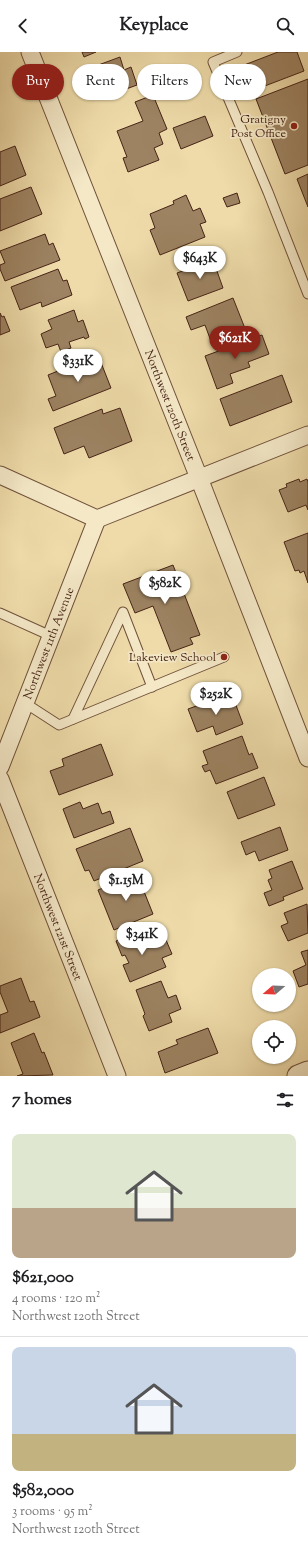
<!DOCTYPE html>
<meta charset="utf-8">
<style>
:root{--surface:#fff;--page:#f2f2f2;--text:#202124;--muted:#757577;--line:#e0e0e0;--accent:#8f2418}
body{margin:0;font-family:"Sorts Mill Goudy",serif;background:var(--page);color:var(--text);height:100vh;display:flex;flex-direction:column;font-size:15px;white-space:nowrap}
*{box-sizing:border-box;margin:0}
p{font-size:13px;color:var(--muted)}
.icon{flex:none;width:22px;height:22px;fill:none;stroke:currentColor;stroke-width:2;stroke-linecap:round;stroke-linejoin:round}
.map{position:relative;height:1024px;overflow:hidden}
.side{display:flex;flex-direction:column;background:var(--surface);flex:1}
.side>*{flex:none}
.hud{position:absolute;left:12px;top:12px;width:284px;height:36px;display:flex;gap:8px}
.needle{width:26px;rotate:251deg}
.fabs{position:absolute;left:252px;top:916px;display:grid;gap:8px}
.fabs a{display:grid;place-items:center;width:44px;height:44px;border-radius:50%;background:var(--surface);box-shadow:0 1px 3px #0004;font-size:20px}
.price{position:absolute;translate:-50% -34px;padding:0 9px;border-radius:14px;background:#fff;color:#222;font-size:13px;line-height:26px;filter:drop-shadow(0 1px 2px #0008)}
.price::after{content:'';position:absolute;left:50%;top:24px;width:12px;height:9px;margin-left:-6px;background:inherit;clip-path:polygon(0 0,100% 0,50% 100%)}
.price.active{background:var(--accent);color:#fff}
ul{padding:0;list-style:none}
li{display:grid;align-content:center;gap:8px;height:212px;padding:0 12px}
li+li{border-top:1px solid var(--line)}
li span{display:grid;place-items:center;height:124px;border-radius:8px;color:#555}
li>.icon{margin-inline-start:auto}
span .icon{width:72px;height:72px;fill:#fffc;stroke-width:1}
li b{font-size:17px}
h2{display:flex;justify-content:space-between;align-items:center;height:48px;padding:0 12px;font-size:17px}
.chip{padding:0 14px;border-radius:18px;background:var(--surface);box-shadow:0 1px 3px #0004;font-size:14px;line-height:36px}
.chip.active{background:var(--accent);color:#fff}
header{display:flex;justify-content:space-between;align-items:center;height:52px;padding:0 12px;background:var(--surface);font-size:18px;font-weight:700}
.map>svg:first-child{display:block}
</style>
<header><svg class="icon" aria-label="back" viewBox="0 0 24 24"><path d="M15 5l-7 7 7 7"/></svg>Keyplace<svg class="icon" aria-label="search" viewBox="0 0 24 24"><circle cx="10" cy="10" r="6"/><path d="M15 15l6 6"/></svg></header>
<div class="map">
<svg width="308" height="1024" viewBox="0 0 308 1024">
<rect width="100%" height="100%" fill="#eedba9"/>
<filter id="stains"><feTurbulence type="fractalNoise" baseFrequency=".005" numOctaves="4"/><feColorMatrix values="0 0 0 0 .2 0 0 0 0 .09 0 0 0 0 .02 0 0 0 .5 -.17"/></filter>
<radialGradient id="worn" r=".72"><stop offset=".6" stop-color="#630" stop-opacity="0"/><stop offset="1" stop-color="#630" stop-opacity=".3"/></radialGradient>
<g fill="#9d8362" stroke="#462316">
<path d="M82 0H96L84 5Z"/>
<path d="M278 0H297L304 19 236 45 226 20Z"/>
<path d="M120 5 124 18 131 15 137 33 99 47 92 30 98 28 93 15Z"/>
<path d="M308 27V113L285 122 256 47Z"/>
<path d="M153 43 167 77 159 81 163 92 154 96 159 108 128 120 123 106 127 105 117 79 143 69 135 50Z"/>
<path d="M205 64 213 84 181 97 173 76Z"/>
<path d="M15 94 26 123 0 134V100Z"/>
<path d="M308 122V155L297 127Z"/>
<path d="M31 135 42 162 0 179V147Z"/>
<path d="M237 141 240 151 227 155 223 146Z"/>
<path d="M186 143 193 159 200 156 206 170 200 172 205 185 160 203 150 178 155 176 150 162 174 152 173 149Z"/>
<path d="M45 182 49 193 53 191 60 208 5 229 0 217V213L5 211 0 199Z"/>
<path d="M213 208 223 236 188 249 177 221Z"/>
<path d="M58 217 63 229 67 228 72 243 42 255 41 250 20 258 11 235Z"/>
<path d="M233 246 246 279 212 292 205 273 191 278 186 265Z"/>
<path d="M74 258 78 270 83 268 89 285 85 287 84 285 69 290 71 296 61 300 58 292 46 296 41 282 52 277 48 268Z"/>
<path d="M0 261 2 265 4 264 10 279 0 283Z"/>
<path d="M262 283 269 302 248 310 250 315 230 322 233 331 217 337 205 304Z"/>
<path d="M98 303 111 336 53 359 48 347 56 344 48 323Z"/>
<path d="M282 323 292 350 230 374 220 347Z"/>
<path d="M120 356 132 389 89 406 84 394 64 402 54 376 102 357 103 362Z"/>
<path d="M299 427 300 430 307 427 308 430V458L306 453 288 460 279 438 287 435 286 432Z"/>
<path d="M308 481V531L304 519 300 521 299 518 295 519 284 490Z"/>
<path d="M173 513 200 583 190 586 193 592 171 600 153 554 135 561 123 532Z"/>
<path d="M224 644 227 651 234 648 243 672 216 683 213 674 197 680 188 657Z"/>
<path d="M242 684 249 703 252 701 258 716 216 732 210 718 205 720 202 714 208 712 203 699Z"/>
<path d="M101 692 113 723 59 743 50 719 64 714 62 707Z"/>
<path d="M264 725 275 753 238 767 227 740Z"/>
<path d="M80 750 83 757 98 751 102 762 110 759 114 771 74 786 63 757Z"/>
<path d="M280 775 288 798 259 809 255 799 246 803 241 790Z"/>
<path d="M130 776 143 809 94 829 89 818 85 819 76 797Z"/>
<path d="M292 809 303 837 283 845 284 848 269 854 264 841 272 838 268 828 272 826 269 818Z"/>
<path d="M137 822 153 862 114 878 98 838Z"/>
<path d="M307 852 308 881 288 889 281 874 288 871 284 861Z"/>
<path d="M141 878 148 896 166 888 172 902 162 906 166 915 130 930 123 913 129 911 125 903 122 904 116 889Z"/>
<path d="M308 898V932L299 935 293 919 306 913 301 900Z"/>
<path d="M21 926 30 950 34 949 40 965 0 981V963L8 960 0 940V934Z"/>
<path d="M161 929 168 946 176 943 181 957 169 962 172 970 149 979 143 964 145 962 136 938Z"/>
<path d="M208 976 218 1001 165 1021 158 1000 178 992 176 988Z"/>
<path d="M34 981 42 1001 44 1000 53 1023 17 1024 23 1022 11 991Z"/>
</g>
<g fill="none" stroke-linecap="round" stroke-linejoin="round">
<defs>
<g id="service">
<path d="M237 0 213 10 268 140 308 242"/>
<path d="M0 561 51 584"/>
<path d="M25 651 59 673 224 605"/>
<path d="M73 667 123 560 152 635"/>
</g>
<g id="minor">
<path id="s1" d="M30 0 199 426 308 706"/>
<path d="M0 423 97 467 308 383"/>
<path id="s2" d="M0 715 97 467"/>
<path id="s3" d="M0 727 117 1024"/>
</g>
<path id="tertiary" d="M298 1024 308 1020"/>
</defs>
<use href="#service" stroke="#70513b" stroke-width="11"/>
<use href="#minor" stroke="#70513b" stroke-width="19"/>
<use href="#tertiary" stroke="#70513b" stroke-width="23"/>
<use href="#service" stroke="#f4e8c7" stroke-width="9"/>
<use href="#minor" stroke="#f4e8c7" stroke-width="17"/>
<use href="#tertiary" stroke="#f4e8c7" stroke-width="21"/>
</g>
<g fill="#8f2418" stroke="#f4e8c7" stroke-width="1.5">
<circle cx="294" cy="74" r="4"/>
<circle cx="224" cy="605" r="4"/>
</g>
<g text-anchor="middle" stroke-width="3.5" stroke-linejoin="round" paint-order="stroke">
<g font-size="12" fill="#462316" stroke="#f4e8c7" text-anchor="end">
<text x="286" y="71">Gratigny<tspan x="286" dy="14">Post Office</tspan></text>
<text x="216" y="609">Lakeview School</text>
</g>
<g font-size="12" fill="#462316" stroke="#f4e8c7">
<text dy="4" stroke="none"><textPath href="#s1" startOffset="380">Northwest 120th Street</textPath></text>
<text dy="4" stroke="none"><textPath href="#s2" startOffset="133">Northwest 11th Avenue</textPath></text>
<text dy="4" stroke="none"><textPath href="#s3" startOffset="159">Northwest 121st Street</textPath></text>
</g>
</g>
<rect width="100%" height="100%" filter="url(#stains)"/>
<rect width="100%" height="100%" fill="url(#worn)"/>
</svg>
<div class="fabs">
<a><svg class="needle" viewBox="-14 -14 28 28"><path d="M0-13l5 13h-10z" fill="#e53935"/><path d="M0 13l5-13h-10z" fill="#757577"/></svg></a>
<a><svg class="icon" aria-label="locate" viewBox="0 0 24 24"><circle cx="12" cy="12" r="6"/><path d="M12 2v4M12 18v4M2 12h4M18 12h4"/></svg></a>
</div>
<b class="price" style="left:200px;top:228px">$643K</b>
<b class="price active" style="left:235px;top:308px">$621K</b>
<b class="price" style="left:78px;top:331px">$331K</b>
<b class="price" style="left:165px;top:553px">$582K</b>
<b class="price" style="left:216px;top:664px">$252K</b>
<b class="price" style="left:126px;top:850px">$1.15M</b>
<b class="price" style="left:142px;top:904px">$341K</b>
<div class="hud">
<a class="chip active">Buy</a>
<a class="chip">Rent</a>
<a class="chip">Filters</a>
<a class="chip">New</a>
</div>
</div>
<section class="side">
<h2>7 homes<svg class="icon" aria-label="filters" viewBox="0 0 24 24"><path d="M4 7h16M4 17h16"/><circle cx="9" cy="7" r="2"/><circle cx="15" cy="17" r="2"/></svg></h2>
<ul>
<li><span style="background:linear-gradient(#dfe7d0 60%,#b9a48a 0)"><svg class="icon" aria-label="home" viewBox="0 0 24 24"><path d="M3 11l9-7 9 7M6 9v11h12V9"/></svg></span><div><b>$621,000</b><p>4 rooms · 120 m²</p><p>Northwest 120th Street</p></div></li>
<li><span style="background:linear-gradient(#c9d6e8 70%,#c2b280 0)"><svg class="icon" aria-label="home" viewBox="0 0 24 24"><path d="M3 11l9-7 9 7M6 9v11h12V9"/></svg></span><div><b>$582,000</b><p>3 rooms · 95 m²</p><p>Northwest 120th Street</p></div></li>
</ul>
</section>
